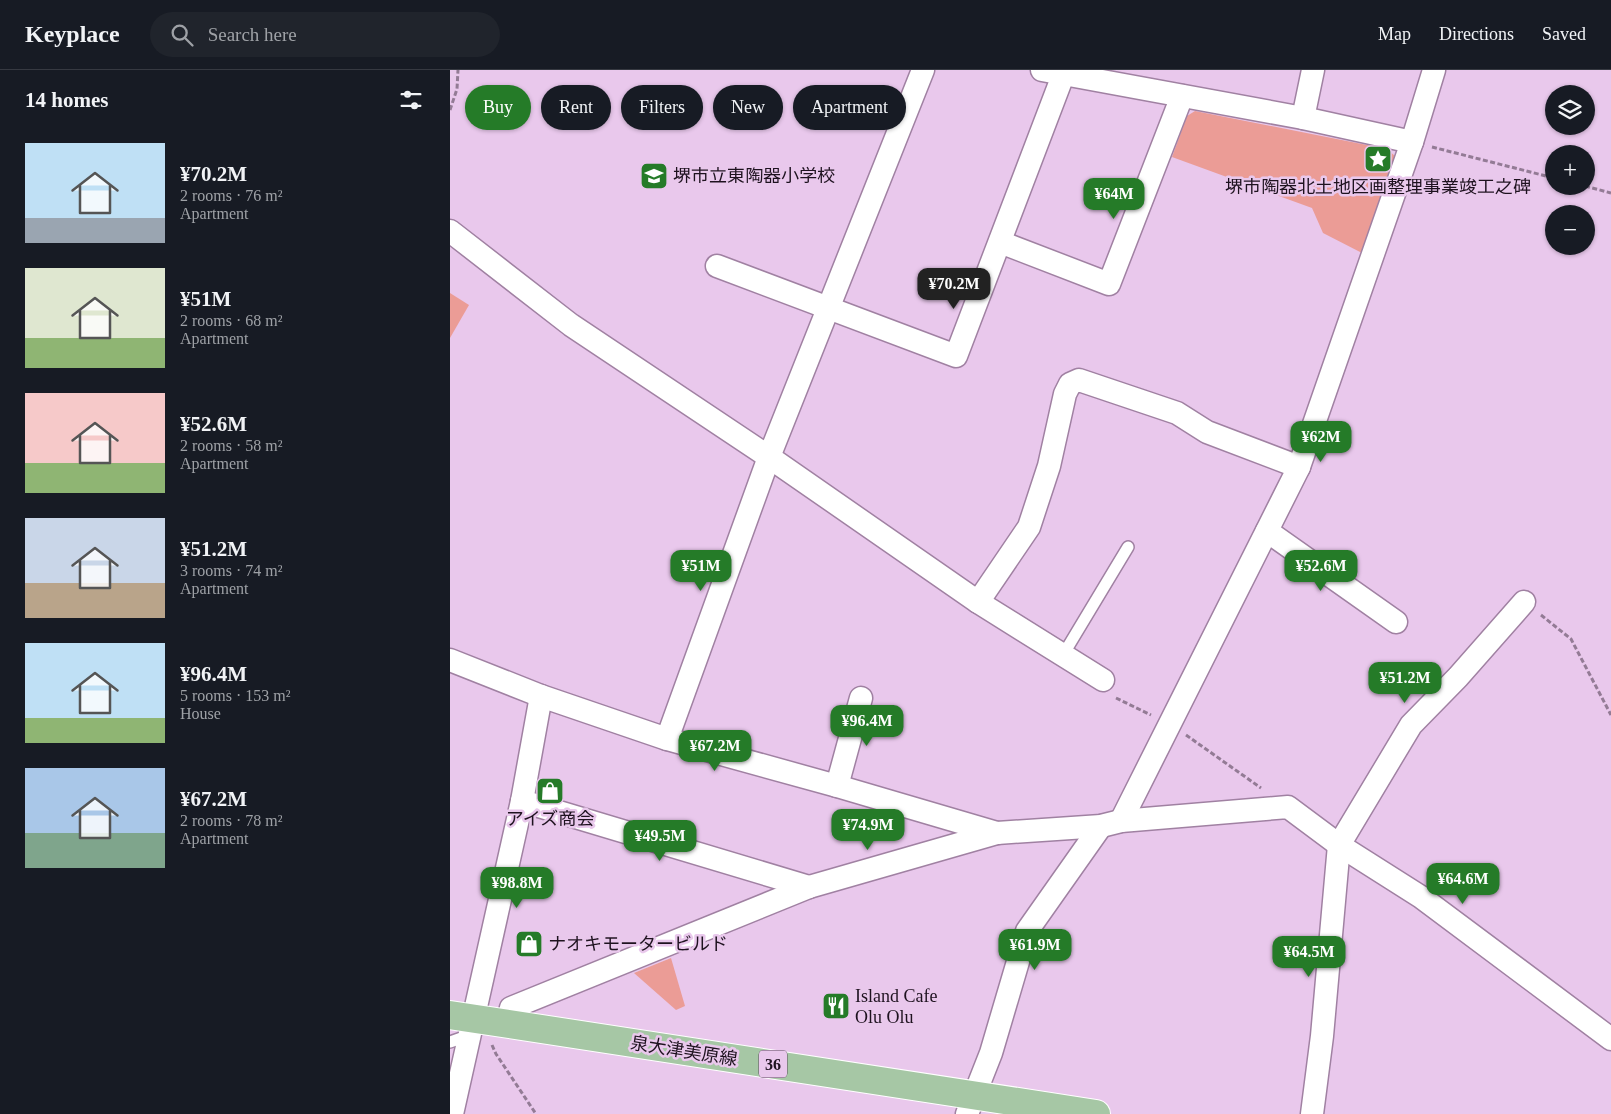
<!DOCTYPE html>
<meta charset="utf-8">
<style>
:root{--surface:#171b24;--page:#20242c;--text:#f1f3f6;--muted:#9ea1a6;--line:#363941;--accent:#257b28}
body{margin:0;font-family:"Times New Roman","Noto Sans JP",serif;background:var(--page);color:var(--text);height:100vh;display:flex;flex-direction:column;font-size:19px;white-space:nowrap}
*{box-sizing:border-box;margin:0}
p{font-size:16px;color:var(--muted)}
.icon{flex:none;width:28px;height:28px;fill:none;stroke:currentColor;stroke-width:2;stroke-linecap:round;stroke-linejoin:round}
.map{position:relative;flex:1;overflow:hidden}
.details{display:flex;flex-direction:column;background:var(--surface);width:450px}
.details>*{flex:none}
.top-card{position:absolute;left:15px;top:15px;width:475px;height:45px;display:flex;gap:10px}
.buttons{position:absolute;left:1095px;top:15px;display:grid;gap:10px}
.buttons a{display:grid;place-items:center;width:50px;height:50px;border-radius:50%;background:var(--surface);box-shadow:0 1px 4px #0004;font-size:25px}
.price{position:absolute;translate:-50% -42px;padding:0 11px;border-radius:10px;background:var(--accent);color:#fff;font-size:16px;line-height:32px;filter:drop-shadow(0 1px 2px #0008)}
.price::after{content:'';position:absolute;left:50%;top:30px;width:15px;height:11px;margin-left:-8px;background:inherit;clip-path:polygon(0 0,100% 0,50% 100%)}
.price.current{background:#222;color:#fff}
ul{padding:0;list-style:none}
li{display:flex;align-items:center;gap:15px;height:125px;padding:0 25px}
li span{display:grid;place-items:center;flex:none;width:140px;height:100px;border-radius:0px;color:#555}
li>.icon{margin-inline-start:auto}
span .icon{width:60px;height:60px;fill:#fffc;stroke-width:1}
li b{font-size:21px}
h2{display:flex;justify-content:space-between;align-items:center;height:60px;padding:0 25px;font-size:21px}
.tag{padding:0 18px;border-radius:22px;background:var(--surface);box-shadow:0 1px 4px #0004;font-size:18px;line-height:45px}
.tag.current{background:var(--accent);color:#fff}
header{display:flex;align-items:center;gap:30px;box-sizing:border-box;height:70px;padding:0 25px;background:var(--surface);border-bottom:1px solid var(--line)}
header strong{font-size:24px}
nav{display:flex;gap:28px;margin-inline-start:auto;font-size:18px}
.search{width:350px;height:45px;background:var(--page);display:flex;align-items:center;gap:12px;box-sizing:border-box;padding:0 18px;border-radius:28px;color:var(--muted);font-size:19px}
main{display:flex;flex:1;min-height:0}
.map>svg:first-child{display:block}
</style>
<header>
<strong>Keyplace</strong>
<div class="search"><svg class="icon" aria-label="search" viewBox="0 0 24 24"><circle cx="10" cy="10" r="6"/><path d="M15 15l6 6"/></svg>Search here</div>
<nav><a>Map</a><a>Directions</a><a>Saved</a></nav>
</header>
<main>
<section class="details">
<h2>14 homes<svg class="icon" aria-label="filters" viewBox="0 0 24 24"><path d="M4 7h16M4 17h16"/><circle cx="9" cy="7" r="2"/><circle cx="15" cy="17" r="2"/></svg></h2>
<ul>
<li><span style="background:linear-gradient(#bfe0f5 75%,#9aa5b1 0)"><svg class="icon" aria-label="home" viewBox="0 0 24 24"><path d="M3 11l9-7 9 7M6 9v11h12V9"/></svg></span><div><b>¥70.2M</b><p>2 rooms · 76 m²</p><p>Apartment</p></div></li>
<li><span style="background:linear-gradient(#dfe7d0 70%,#8fb573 0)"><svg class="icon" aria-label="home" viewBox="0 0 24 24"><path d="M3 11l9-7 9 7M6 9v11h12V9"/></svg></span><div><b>¥51M</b><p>2 rooms · 68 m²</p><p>Apartment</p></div></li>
<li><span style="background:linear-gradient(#f6c9c9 70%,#8fb573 0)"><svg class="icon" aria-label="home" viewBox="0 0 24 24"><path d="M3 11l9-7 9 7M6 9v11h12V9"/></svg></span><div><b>¥52.6M</b><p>2 rooms · 58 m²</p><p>Apartment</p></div></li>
<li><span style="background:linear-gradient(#c9d6e8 65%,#b9a48a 0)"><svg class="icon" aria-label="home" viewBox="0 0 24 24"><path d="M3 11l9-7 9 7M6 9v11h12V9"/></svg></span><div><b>¥51.2M</b><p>3 rooms · 74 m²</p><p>Apartment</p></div></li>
<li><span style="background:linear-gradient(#bfe0f5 75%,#8fb573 0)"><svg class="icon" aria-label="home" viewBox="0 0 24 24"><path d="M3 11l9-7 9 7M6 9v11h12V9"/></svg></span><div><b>¥96.4M</b><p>5 rooms · 153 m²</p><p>House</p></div></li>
<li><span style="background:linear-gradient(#a9c7e8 65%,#7fa58c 0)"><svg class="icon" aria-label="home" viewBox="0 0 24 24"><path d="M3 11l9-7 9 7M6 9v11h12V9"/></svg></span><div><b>¥67.2M</b><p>2 rooms · 78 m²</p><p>Apartment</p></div></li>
</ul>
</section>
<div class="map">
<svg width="1161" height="1044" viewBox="0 0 1161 1044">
<rect width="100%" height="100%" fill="#e9c8ec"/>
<g fill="#eb9c96">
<path d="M745 41 937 79 945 86 912 183 873 163 862 138 722 87 737 46Z"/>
<path d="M0 223 19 235 0 268Z"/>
<path d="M221 888 235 936 226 940 184 903Z"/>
</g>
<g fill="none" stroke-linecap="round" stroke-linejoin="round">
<defs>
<g id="lane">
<path d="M613 585 678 477"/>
<path d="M0 972 20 965"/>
</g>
<g id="street">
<path d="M592 0 853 48 962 72"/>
<path d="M853 48 863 0"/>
<path d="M0 161 121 255 319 387 528 532 653 610"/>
<path d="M550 172 659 214 732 26"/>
<path d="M267 196 506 286 615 0"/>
<path d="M817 461 946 552"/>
<path d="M528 532 579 457 599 396 615 324 620 314 629 310 727 343 757 362 849 397"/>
<path d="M0 590 91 626 217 669 387 716 547 763"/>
<path d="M217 669 319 387 473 0"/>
<path d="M387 716 411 628"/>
<path d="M72 731 359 817"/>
<path d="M671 751 849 397 962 72 984 0"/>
<path d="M57 954 61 938 359 817 547 763 651 756 671 751 838 737 889 775 971 827 1161 969"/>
<path d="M2 1044 72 731 91 626"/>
<path d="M517 1044 541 983 577 861 651 756"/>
<path d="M862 1044 872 966 889 775 961 655 1008 607 1074 532"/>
</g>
<path id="primary" d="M0 945 646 1044"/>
</defs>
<use href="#lane" stroke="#a081a2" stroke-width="14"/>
<use href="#street" stroke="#a081a2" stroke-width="25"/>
<use href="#primary" stroke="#fff" stroke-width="30"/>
<g stroke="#937b95" stroke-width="3" stroke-dasharray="5 2.5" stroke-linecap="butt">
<path d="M0 40 7 19 8 0"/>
<path d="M982 77 1104 108"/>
<path d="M1135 116 1161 123"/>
<path d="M1091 545 1121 569 1161 645"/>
<path d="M666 628 701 645"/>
<path d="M736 665 811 718"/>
<path d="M42 975 46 984 86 1044"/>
</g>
<use href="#lane" stroke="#fff" stroke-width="11"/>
<use href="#street" stroke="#fff" stroke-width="22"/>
<use href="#primary" stroke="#a6c7a5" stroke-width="28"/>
</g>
<defs>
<symbol id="sight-square" viewBox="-11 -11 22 22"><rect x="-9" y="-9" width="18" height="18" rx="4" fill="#257b28" stroke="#e9c8ec"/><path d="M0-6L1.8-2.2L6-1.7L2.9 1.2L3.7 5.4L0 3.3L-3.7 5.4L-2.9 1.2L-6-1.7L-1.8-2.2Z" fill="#fff"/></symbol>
<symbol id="school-square" viewBox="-11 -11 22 22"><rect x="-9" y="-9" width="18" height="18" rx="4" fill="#257b28" stroke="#e9c8ec"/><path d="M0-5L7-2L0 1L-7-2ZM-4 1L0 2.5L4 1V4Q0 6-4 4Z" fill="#fff"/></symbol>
<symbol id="shop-square" viewBox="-11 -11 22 22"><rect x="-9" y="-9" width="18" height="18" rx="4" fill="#257b28" stroke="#e9c8ec"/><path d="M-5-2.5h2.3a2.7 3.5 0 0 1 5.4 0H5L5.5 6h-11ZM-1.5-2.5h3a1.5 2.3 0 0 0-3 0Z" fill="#fff"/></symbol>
<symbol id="restaurant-square" viewBox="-11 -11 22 22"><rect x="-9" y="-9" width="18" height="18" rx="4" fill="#257b28" stroke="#e9c8ec"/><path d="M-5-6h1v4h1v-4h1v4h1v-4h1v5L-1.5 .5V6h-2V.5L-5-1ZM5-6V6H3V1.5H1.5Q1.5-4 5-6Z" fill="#fff"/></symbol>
</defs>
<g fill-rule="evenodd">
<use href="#sight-square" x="912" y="73" width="32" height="32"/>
<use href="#school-square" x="188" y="90" width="32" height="32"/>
<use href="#shop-square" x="84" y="705" width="32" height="32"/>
<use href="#shop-square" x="63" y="858" width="32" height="32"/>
<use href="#restaurant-square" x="370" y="920" width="32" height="32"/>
</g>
<g text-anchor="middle" stroke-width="5" stroke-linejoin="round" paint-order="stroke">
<rect fill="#e9c8ec" stroke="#5b495c" stroke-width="1" x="309" y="980.5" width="28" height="27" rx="4"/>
<g font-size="16" font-weight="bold" fill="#1e121f">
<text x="323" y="1000">36</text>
</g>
<g font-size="18" fill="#1e121f" stroke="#e9c8ec" text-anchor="start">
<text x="223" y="112">堺市立東陶器小学校</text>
<text x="928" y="123" text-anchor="middle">堺市陶器北土地区画整理事業竣工之碑</text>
<text x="100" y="755" text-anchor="middle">アイズ商会</text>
<text x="98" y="880">ナオキモータービルド</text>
<text x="405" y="932">Island Cafe<tspan x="405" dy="21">Olu Olu</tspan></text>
</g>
<g font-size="18" fill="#1e121f" stroke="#e9c8ec">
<text transform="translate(234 981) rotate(9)" y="6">泉大津美原線</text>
</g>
</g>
</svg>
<div class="buttons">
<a><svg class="icon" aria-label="layers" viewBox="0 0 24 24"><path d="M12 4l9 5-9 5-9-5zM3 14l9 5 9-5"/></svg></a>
<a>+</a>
<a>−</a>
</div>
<b class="price" style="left:664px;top:150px">¥64M</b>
<b class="price current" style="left:504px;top:240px">¥70.2M</b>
<b class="price" style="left:871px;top:393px">¥62M</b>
<b class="price" style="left:251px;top:522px">¥51M</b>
<b class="price" style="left:871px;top:522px">¥52.6M</b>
<b class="price" style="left:955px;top:634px">¥51.2M</b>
<b class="price" style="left:417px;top:677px">¥96.4M</b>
<b class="price" style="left:265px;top:702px">¥67.2M</b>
<b class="price" style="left:418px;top:781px">¥74.9M</b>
<b class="price" style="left:210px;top:792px">¥49.5M</b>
<b class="price" style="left:1013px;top:835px">¥64.6M</b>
<b class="price" style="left:67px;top:839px">¥98.8M</b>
<b class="price" style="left:585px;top:901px">¥61.9M</b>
<b class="price" style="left:859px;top:908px">¥64.5M</b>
<div class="top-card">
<a class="tag current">Buy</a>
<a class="tag">Rent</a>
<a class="tag">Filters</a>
<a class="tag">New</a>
<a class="tag">Apartment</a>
</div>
</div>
</main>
